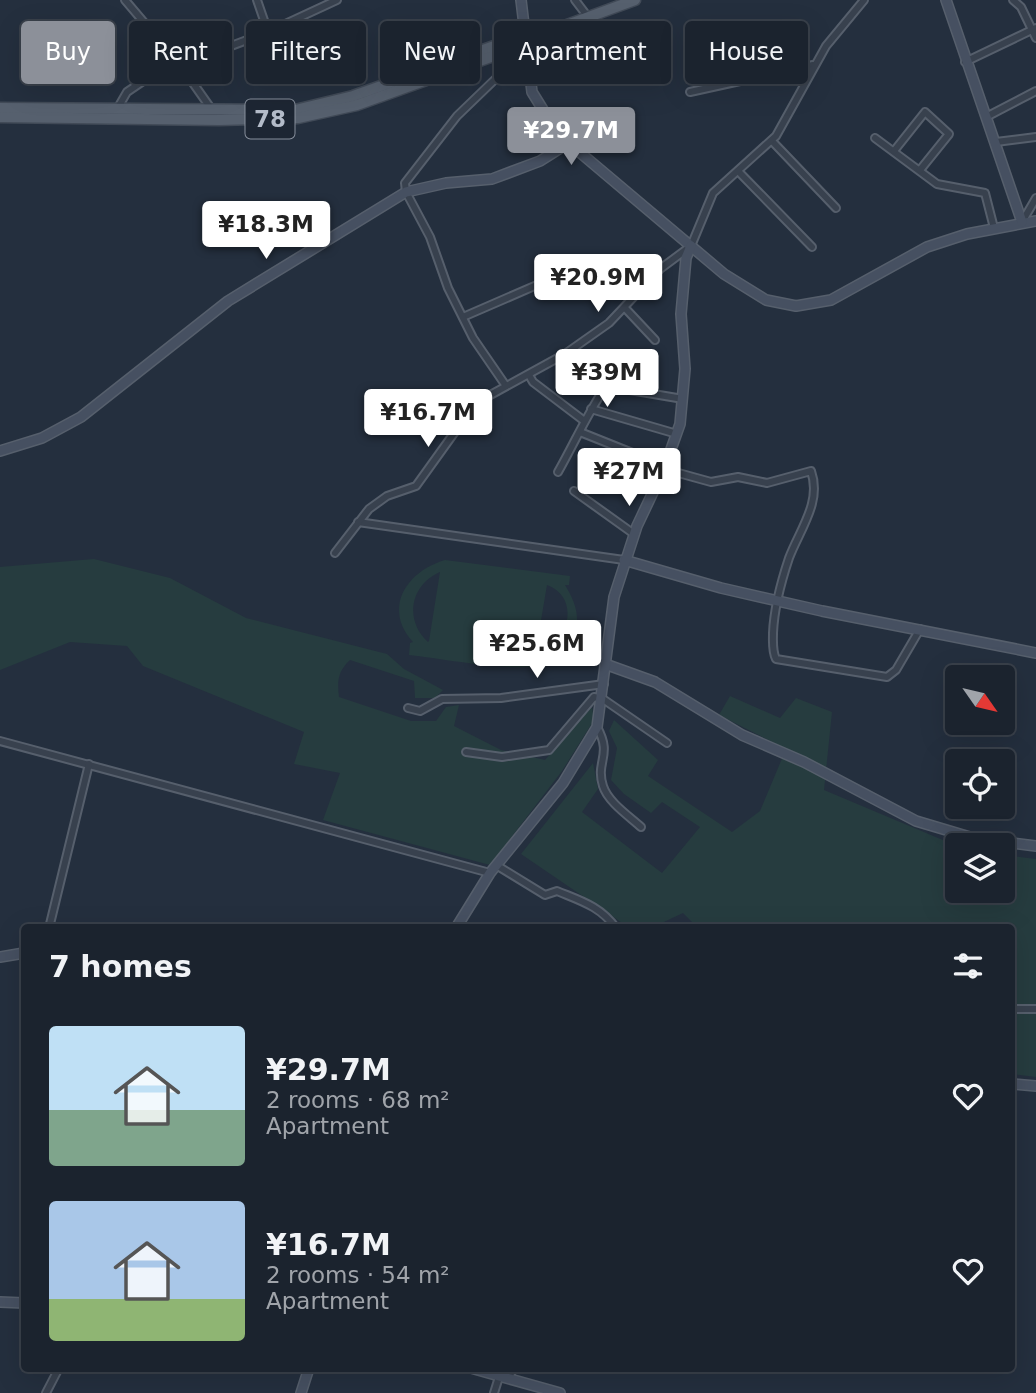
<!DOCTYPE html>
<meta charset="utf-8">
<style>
:root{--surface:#1b232e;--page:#242b36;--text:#f1f3f6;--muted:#a0a4aa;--line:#39404a;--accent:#8c9099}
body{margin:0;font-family:"DejaVu Sans",sans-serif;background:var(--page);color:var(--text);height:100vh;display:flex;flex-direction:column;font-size:26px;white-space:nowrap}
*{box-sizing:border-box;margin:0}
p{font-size:23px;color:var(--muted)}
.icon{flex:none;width:38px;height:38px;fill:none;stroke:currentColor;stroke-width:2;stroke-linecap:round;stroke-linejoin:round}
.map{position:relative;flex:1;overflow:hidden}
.sheet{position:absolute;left:21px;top:924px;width:994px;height:448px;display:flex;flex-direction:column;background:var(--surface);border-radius:7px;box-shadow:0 7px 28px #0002,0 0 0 2px var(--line)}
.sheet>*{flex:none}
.hud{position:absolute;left:21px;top:21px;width:994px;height:63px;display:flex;gap:14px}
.needle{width:46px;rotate:124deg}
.buttons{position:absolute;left:945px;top:665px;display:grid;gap:14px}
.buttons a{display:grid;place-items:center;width:70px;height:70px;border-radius:7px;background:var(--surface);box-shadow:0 7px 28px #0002,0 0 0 2px var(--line);font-size:35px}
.price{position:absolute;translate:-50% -60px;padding:0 16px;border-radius:7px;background:#fff;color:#222;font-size:23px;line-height:46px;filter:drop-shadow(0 2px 4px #0008)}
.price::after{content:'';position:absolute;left:50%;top:42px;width:21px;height:16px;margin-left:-10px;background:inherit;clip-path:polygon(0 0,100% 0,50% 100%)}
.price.selected{background:var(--accent);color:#fff}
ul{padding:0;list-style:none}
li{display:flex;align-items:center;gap:21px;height:175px;padding:0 28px}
li span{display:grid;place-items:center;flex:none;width:196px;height:140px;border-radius:7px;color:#555}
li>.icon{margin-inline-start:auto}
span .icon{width:84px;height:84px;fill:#fffc;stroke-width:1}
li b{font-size:30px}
h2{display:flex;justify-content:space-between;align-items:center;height:84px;padding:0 28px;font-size:30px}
.pill{padding:0 24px;border-radius:7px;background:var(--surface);box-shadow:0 7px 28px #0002,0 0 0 2px var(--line);font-size:24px;line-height:63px}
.pill.selected{background:var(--accent);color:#fff}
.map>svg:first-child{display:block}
</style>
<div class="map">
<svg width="1036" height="1393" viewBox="0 0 1036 1393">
<rect width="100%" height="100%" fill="#242f3e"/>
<g fill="#263c3f" fill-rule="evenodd">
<path d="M94 559 170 578 246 618 387 654 404 669 443 690 435 698H415L414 681 350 660C338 671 337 681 339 697L411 721H436L446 707 459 705 454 726 501 750 545 760 592 707 594 720 562 771 490 865 323 820 340 773 294 764 304 732 143 666 127 646 70 642 0 670V567Z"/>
<path d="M445 560 570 576 569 585H565C575 601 581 617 574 636 569 647 560 658 549 663 525 675 439 658 409 655L410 643 413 642C382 608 407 571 445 560ZM440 572 429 641 428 642C404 620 410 585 440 572ZM547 585C583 598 567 648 535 656Z"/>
<path d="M730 696 780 718 796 698 832 712 824 790 957 846V891H1003V855L1036 859V1077L1012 1074V928H698L683 913 653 927H628L521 854 593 763 598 789 582 812 662 873 700 827 662 802 651 813 624 794 611 780 617 748 609 731 614 720 658 760 648 776 732 832 760 811 786 749 719 715Z"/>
</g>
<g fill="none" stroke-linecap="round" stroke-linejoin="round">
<defs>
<g id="street">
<path d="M125 0 181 66 212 110"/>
<path d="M257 0 268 32"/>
<path d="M575 0 588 17"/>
<path d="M1013 0 1021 7 1036 38"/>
<path d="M965 62 1036 28"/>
<path d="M690 92 813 65"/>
<path d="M988 116 1036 91"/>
<path d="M112 118 127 92 149 77 268 32 337 0"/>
<path d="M875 138 937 184 985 193 994 228"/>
<path d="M772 141 836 208"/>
<path d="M996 142 1036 137"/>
<path d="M894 151 925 112 949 134 920 170"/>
<path d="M738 171 812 247"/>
<path d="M1022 222 1036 198"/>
<path d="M625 308 655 340"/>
<path d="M463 317 546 281"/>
<path d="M529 375 533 382 583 420"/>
<path d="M506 386 473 338 448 288 430 237 406 192 405 183 457 116 512 63 524 42"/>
<path d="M591 409 677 434"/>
<path d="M580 432 665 466"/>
<path d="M664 469 711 482 738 477 767 483 811 471C822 502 800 529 789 558 781 582 774 608 773 633 773 642 772 651 776 659L887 677 896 670 920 629"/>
<path d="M558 472C575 442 587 414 606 386L683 399"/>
<path d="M574 491 634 534"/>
<path d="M358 522 624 560"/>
<path d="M335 553 369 509 387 496 416 486 462 422 483 399 565 354 609 323 660 269 691 246 713 193 776 136 826 46 864 0"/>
<path d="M408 708 420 711 442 699 501 698 604 684"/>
<path d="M597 727C613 756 595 761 603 786 608 802 629 816 641 827"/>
<path d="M0 741 490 873"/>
<path d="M466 752 502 757 549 750 594 697 603 699 667 743"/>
<path d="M496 865 545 895 557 891C581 901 600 906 616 928"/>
<path d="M49 928 89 764"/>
<path d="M1012 1009H1036"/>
<path d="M509 1379 513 1368"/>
<path d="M46 1393 59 1368"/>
<path d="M494 1393 499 1377"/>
</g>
<g id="secondary">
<path d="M521 0 532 92 558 134 724 274 766 300 796 306 831 300 927 247 967 234 1036 221"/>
<path d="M946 0 1022 222"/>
<path d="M0 451 42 438 81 417 228 301 406 192 446 183 492 179 540 161 567 144"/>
<path d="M624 560 721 588 822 611 1036 653"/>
<path d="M605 664 655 682 742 735 804 762 916 821 973 838 1036 846"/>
<path d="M456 928 490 873 563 783 597 727 614 597 637 526 664 469 680 424 685 369 681 314 686 258 691 246"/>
<path d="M0 957 24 953"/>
<path d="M1012 1084 1036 1086"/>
<path d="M0 1302 24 1303"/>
<path d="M471 1368 560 1393"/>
<path d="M301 1393 309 1368"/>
</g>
<g id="primary">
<path d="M0 108 295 110 353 96 500 44 518 41"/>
<path d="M0 117 219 120 298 118 357 105 502 53 526 40 635 0"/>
</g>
</defs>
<use href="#street" stroke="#565f6c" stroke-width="10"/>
<use href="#secondary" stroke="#565f6c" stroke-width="12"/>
<use href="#primary" stroke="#414a57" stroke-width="13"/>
<use href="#street" stroke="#38414e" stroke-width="6"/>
<use href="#secondary" stroke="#465061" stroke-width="9"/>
<use href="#primary" stroke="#56606e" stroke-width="10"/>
</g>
<g text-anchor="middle" stroke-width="7" stroke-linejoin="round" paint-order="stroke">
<rect fill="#1d2633" stroke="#878f9c" stroke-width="2" x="245.5" y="99.5" width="49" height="39" rx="5"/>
<g font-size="23" font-weight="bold" fill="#b4bcc9">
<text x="270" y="127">78</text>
</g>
</g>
</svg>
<div class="buttons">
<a><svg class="needle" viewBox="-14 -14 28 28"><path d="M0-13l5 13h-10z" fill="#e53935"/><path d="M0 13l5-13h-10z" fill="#a0a4aa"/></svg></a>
<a><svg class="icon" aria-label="locate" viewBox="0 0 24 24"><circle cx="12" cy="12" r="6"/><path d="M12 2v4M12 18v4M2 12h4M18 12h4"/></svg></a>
<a><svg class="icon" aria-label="layers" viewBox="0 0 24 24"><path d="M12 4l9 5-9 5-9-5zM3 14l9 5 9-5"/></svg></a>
</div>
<b class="price selected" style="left:571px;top:167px">¥29.7M</b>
<b class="price" style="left:266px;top:261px">¥18.3M</b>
<b class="price" style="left:598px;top:314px">¥20.9M</b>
<b class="price" style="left:607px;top:409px">¥39M</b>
<b class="price" style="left:428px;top:449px">¥16.7M</b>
<b class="price" style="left:629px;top:508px">¥27M</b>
<b class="price" style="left:537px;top:680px">¥25.6M</b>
<div class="hud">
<a class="pill selected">Buy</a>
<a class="pill">Rent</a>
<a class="pill">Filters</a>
<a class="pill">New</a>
<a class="pill">Apartment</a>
<a class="pill">House</a>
</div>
<section class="sheet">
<h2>7 homes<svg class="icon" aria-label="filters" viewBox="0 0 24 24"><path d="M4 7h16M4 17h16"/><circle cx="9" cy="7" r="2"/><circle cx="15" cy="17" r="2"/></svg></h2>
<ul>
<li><span style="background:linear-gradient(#bfe0f5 60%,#7fa58c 0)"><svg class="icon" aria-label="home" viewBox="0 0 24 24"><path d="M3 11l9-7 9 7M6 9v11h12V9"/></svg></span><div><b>¥29.7M</b><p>2 rooms · 68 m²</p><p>Apartment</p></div><svg class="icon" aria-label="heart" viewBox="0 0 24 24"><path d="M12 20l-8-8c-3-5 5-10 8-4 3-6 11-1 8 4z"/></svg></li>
<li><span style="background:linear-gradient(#a9c7e8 70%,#8fb573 0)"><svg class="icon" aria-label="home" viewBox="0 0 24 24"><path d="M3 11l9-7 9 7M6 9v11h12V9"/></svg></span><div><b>¥16.7M</b><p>2 rooms · 54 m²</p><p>Apartment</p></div><svg class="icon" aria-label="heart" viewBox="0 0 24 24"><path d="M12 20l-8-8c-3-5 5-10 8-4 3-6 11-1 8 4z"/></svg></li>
</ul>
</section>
</div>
